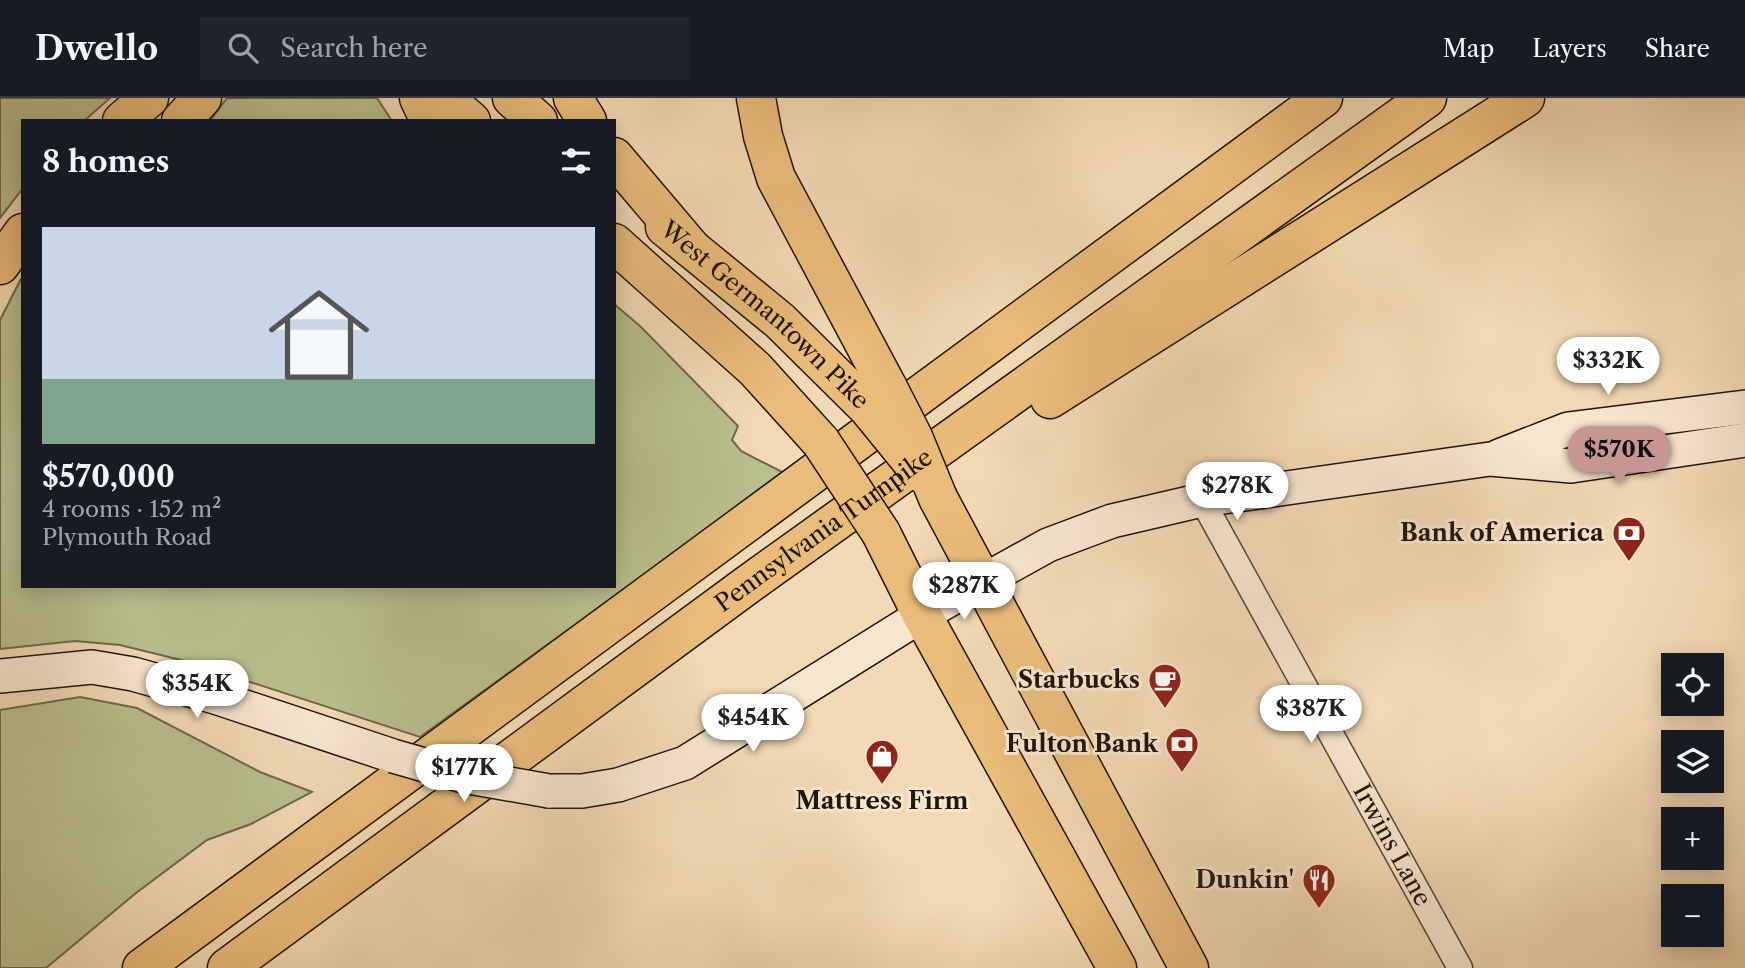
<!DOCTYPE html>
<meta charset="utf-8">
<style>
:root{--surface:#171b24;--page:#20242c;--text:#f1f3f6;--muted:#9ea1a6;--line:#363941;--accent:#c59692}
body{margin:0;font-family:"Libre Caslon Text",serif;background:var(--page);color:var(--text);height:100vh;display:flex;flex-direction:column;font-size:26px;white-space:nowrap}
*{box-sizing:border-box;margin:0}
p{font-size:23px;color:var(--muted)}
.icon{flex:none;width:38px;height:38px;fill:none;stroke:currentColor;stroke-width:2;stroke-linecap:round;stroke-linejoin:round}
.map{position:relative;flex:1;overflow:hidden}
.drawer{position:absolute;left:21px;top:21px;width:595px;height:469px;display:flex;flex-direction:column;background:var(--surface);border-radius:0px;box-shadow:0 4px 18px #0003}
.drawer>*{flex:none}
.fabs{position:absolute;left:1661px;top:555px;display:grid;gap:14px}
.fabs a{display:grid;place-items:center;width:63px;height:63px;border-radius:0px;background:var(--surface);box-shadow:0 4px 18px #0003;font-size:35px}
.price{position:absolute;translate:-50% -60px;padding:0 16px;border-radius:24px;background:#fff;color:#222;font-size:23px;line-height:46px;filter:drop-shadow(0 2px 4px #0008)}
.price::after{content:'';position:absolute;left:50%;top:42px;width:21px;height:16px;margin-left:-10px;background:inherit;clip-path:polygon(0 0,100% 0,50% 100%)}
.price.on{background:var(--accent);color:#111}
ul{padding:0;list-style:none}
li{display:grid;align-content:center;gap:14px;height:371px;padding:0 21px}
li+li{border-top:2px solid var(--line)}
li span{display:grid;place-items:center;height:217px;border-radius:0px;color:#555}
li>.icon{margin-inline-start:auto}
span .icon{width:126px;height:126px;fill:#fffc;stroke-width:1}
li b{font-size:30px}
h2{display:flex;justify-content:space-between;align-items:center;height:84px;padding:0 21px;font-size:30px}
header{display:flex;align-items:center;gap:42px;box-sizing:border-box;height:98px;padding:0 35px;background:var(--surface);border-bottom:2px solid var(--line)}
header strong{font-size:33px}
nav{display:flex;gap:38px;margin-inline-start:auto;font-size:24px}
.search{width:490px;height:63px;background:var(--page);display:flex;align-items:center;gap:18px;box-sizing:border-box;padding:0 24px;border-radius:0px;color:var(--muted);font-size:26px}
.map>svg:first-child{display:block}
</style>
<header>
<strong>Dwello</strong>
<div class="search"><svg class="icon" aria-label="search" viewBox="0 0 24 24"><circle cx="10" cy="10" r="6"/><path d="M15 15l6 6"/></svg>Search here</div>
<nav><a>Map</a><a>Layers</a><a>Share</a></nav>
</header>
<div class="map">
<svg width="1745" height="870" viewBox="0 0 1745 870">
<rect width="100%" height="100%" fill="#f2d9b3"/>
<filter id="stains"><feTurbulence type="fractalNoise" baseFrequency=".00286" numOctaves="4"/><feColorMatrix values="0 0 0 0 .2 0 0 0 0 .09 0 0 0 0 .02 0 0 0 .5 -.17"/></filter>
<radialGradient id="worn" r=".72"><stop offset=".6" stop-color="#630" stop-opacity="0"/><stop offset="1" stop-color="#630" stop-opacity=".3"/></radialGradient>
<g fill="#b9bf8d" stroke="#6c6a4c" stroke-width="2">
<path d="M0 0H110L84 23H23V90L0 120Z"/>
<path d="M227 0H377L392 23H210Z"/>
<path d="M23 177V488H614V206L640 228 738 328 732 342 741 353 784 375 420 639 185 563 120 547 75 543 0 551V222Z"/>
<path d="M80 599 137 610 260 674 312 694 251 726 207 742 136 795 46 870H0V612Z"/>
</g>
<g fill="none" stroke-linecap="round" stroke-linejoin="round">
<defs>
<g id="street">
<path id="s1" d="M1202 402 1460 870"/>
</g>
<g id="secondary">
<path d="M1499 358 1568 331 1745 309"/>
<path d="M0 578 92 569 133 576 215 599 393 658"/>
<path d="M549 693H582L618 687 685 665 922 517 1048 447 1112 423 1202 402 1490 361 1571 368 1745 342"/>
</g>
<g id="primary">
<path d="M444 0 471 23"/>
<path d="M512 0 538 23"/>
<path id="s2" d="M665 129 780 223 868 310"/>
<path d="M614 145 755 271 821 344"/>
<path d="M938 400 1189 870"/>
<path d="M881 435 922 517 1117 870"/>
</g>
<g id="highway">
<path d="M419 0 430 23"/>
<path d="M573 0 587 23"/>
<path d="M756 0 763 38 776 80 888 290"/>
<path d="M122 23 149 0"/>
<path d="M181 23 202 0"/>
<path d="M614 59 692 151"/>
<path d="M0 167 23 135"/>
<path d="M1050 301 1525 0"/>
<path d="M142 870 1323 0"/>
<path id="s3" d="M227 870 750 485 1427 0"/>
</g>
</defs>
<use href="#street" stroke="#544636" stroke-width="27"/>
<use href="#secondary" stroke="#1f150c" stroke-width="36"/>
<use href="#primary" stroke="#1f150c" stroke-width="41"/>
<use href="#highway" stroke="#1f150c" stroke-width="41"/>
<use href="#street" stroke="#f7e6ce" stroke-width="24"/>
<use href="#secondary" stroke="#f7e6ce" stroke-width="33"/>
<use href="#primary" stroke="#e9bc7a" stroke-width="38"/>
<use href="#highway" stroke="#e9bc7a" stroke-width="38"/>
<defs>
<path id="secondary-bridge" d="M393 658 463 678 549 693"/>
<g id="primary-bridge">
<path d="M868 310 921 375"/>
<path d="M821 344 881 435"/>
</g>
<path id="highway-bridge" d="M888 290 913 339 938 400"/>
</defs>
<use href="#secondary-bridge" stroke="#1f150c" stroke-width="36" stroke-linecap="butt"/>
<use href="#primary-bridge" stroke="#1f150c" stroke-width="41" stroke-linecap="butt"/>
<use href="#highway-bridge" stroke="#1f150c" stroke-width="41" stroke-linecap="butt"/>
<use href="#secondary-bridge" stroke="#f7e6ce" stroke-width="33"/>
<use href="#primary-bridge" stroke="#e9bc7a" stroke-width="38"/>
<use href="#highway-bridge" stroke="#e9bc7a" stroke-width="38"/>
</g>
<defs>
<symbol id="bank-pin" viewBox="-11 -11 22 30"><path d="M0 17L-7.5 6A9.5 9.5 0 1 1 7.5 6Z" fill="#8f2418" stroke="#f7e6ce"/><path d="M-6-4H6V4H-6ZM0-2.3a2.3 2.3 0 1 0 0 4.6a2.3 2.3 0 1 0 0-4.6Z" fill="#fff"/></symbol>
<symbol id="cafe-pin" viewBox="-11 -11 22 30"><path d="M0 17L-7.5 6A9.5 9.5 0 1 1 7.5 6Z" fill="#8f2418" stroke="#f7e6ce"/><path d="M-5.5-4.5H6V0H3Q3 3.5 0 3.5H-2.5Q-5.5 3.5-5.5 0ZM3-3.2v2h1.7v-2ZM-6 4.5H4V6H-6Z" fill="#fff"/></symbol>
<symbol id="shop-pin" viewBox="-11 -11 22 30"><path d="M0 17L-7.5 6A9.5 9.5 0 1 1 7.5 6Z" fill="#8f2418" stroke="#f7e6ce"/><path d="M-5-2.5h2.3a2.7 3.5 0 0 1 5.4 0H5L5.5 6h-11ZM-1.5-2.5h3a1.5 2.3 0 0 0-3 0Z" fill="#fff"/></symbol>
<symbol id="restaurant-pin" viewBox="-11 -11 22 30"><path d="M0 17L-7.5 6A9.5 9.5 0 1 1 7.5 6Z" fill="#8f2418" stroke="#f7e6ce"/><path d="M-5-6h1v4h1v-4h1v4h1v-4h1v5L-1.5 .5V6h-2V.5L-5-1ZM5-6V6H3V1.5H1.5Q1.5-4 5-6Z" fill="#fff"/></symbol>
</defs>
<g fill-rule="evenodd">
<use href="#bank-pin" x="1610" y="416" width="38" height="52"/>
<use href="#cafe-pin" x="1146" y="563" width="38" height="52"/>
<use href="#bank-pin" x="1163" y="627" width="38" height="52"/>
<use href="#shop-pin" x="863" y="639" width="38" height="52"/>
<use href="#restaurant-pin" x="1300" y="763" width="38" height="52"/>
</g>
<g text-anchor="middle" stroke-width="6" stroke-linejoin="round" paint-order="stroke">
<g font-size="24" fill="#1f150c" stroke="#f7e6ce">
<text dy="8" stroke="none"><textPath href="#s2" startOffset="133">West Germantown Pike</textPath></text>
<text dy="8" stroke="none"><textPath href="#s3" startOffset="740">Pennsylvania Turnpike</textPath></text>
<text dy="8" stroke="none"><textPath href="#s1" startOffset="394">Irwins Lane</textPath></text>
</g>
<g font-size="24" font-weight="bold" fill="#1f150c" stroke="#f7e6ce" text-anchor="end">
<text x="1604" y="443">Bank of America</text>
<text x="1140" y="590">Starbucks</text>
<text x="1158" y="654">Fulton Bank</text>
<text x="882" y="711" text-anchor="middle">Mattress Firm</text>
<text x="1294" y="790">Dunkin'</text>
</g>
</g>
<rect width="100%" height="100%" filter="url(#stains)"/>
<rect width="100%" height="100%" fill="url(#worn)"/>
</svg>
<div class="fabs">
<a><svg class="icon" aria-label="locate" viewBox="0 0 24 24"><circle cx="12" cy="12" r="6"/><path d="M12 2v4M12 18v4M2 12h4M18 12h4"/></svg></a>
<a><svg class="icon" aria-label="layers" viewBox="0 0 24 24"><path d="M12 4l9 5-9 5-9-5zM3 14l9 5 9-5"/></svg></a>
<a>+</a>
<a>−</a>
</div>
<b class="price" style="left:1608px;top:299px">$332K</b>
<b class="price on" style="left:1619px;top:388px">$570K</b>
<b class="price" style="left:1237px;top:424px">$278K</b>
<b class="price" style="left:964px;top:524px">$287K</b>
<b class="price" style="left:197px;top:622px">$354K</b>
<b class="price" style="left:1311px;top:647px">$387K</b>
<b class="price" style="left:753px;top:656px">$454K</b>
<b class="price" style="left:464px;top:706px">$177K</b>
<section class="drawer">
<h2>8 homes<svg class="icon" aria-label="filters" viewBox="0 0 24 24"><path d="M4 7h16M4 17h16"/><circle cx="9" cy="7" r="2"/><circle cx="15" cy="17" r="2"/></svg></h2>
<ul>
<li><span style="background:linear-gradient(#c9d6e8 70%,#7fa58c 0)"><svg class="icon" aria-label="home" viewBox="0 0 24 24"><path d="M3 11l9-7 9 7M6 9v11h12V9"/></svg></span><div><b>$570,000</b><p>4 rooms · 152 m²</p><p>Plymouth Road</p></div></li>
</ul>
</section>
</div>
